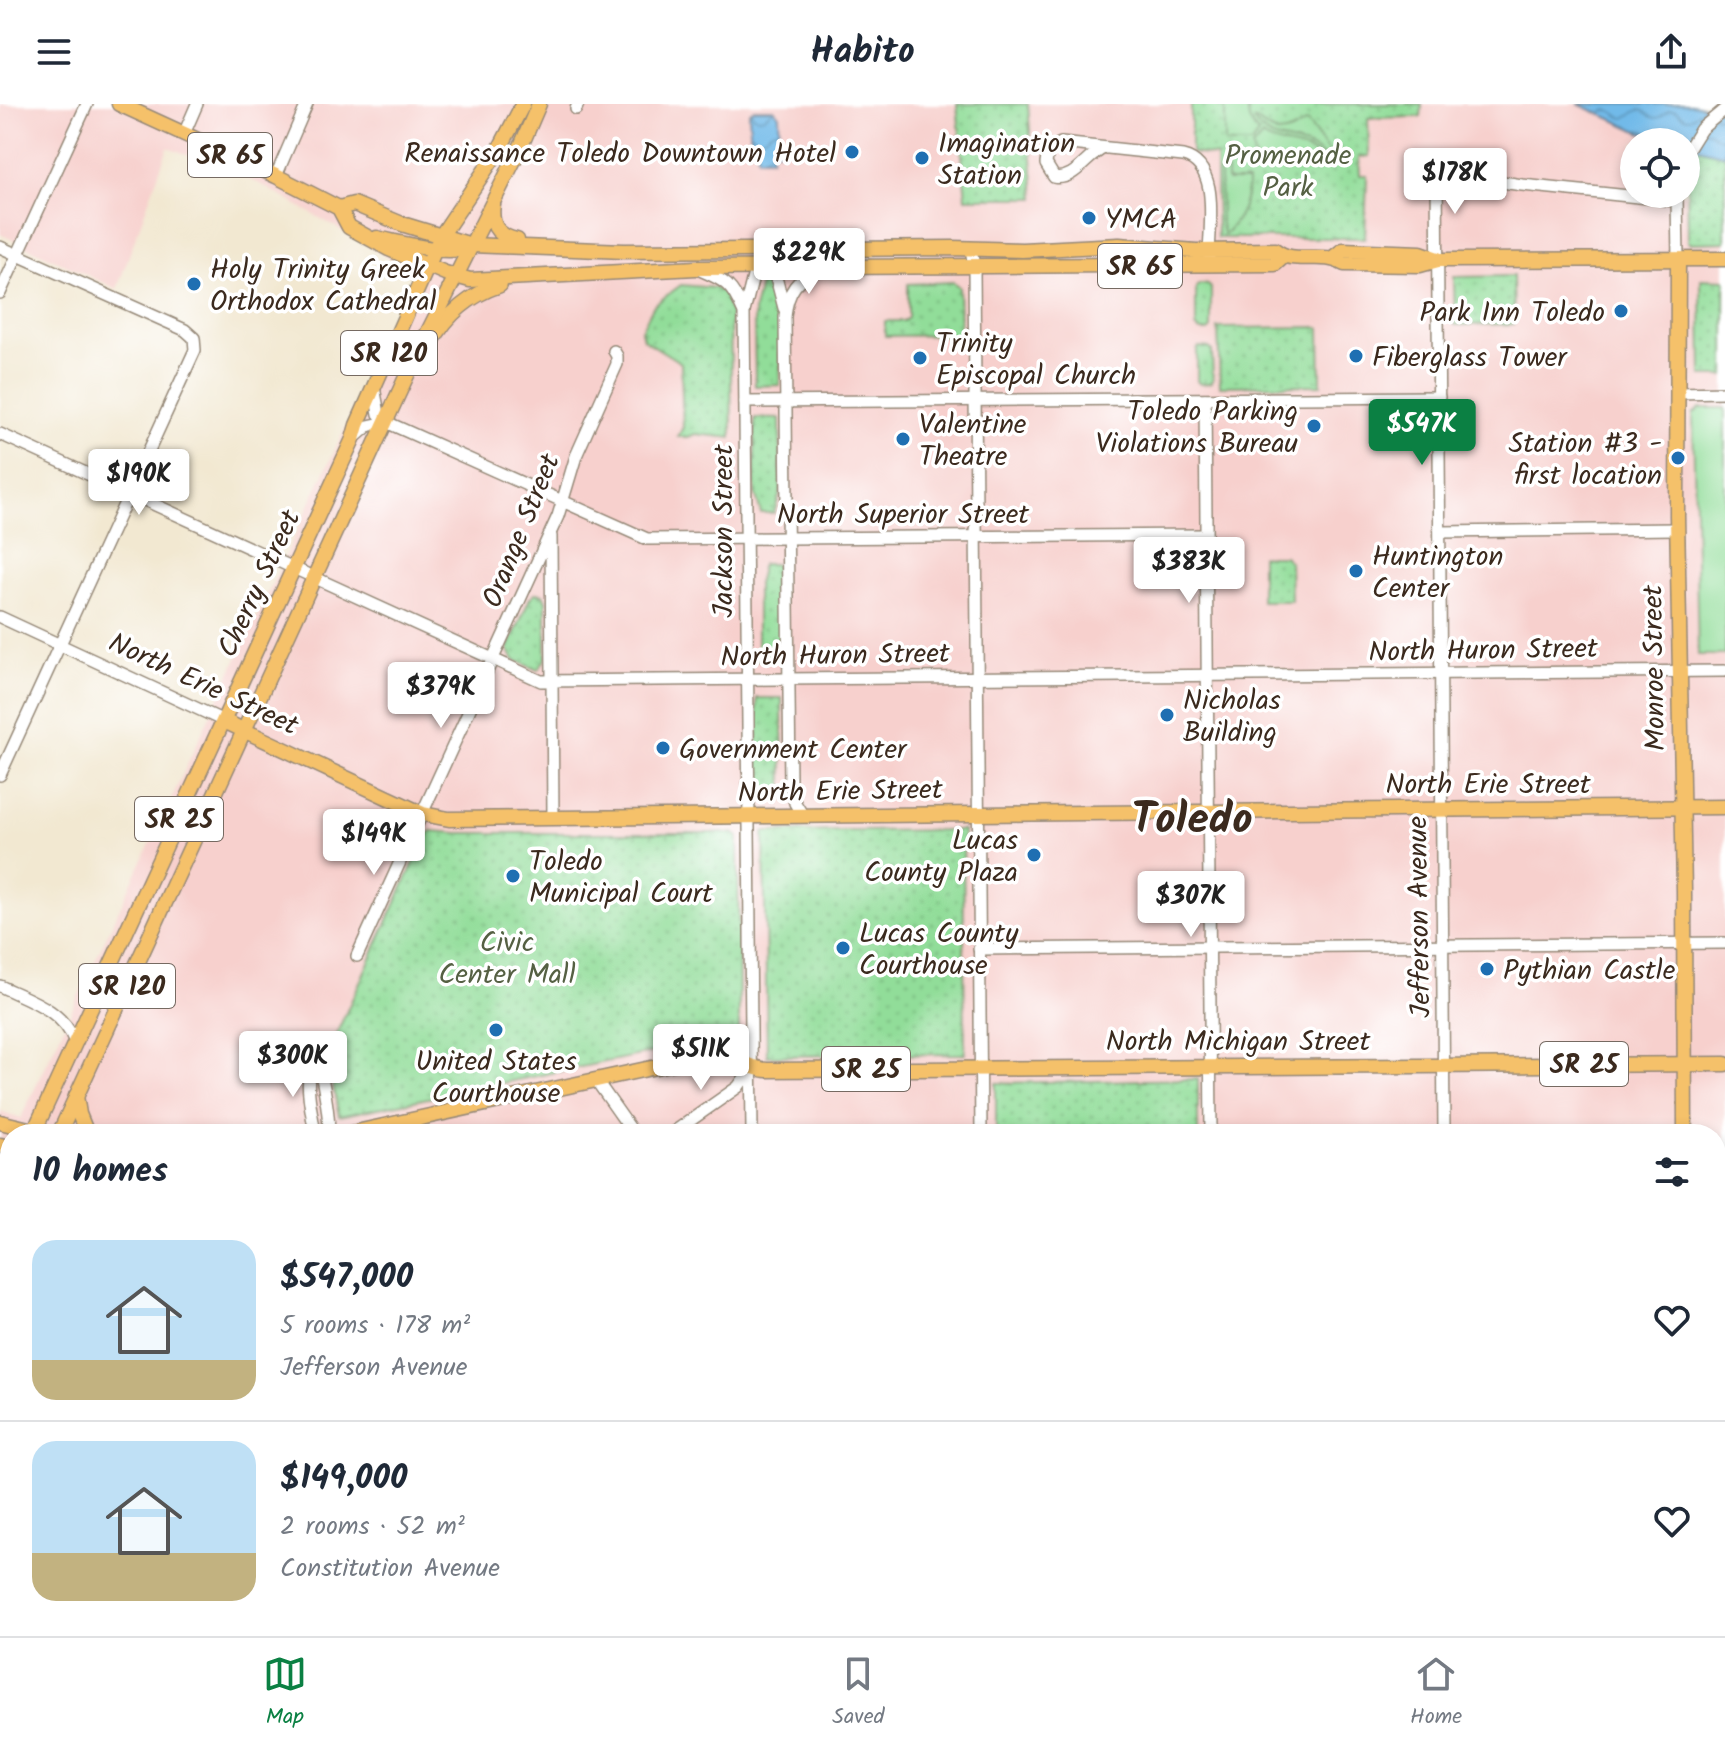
<!DOCTYPE html>
<meta charset="utf-8">
<style>
:root{--surface:#fff;--page:#f2f2f3;--text:#1f2937;--muted:#747a83;--line:#e0e1e3;--accent:#0b8043}
body{margin:0;font-family:Kalam,sans-serif;background:var(--page);color:var(--text);height:100vh;display:flex;flex-direction:column;font-size:30px;white-space:nowrap}
*{box-sizing:border-box;margin:0}
p{font-size:26px;color:var(--muted)}
.icon{flex:none;width:44px;height:44px;fill:none;stroke:currentColor;stroke-width:2;stroke-linecap:round;stroke-linejoin:round}
.map{position:relative;flex:1;overflow:hidden}
.side{position:absolute;left:0px;top:1020px;width:1726px;height:512px;display:flex;flex-direction:column;background:var(--surface);border-radius:32px 32px 0 0;box-shadow:0 4px 12px #0003}
.side>*{flex:none}
.buttons{position:absolute;left:1620px;top:24px;display:grid;gap:16px}
.buttons a{display:grid;place-items:center;width:80px;height:80px;border-radius:50%;background:var(--surface);box-shadow:0 4px 12px #0003;font-size:40px}
.price{position:absolute;translate:-50% -68px;padding:0 18px;border-radius:8px;background:#fff;color:#222;font-size:26px;line-height:52px;filter:drop-shadow(0 2px 4px #0008)}
.price::after{content:'';position:absolute;left:50%;top:48px;width:24px;height:18px;margin-left:-12px;background:inherit;clip-path:polygon(0 0,100% 0,50% 100%)}
.price.on{background:var(--accent);color:#fff}
ul{padding:0;list-style:none}
li{display:flex;align-items:center;gap:24px;height:200px;padding:0 32px}
li+li{border-top:2px solid var(--line)}
li span{display:grid;place-items:center;flex:none;width:224px;height:160px;border-radius:24px;color:#555}
li>.icon{margin-inline-start:auto}
span .icon{width:96px;height:96px;fill:#fffc;stroke-width:1}
li b{font-size:34px}
h2{display:flex;justify-content:space-between;align-items:center;height:96px;padding:0 32px;font-size:34px}
header{display:flex;justify-content:space-between;align-items:center;height:104px;padding:0 32px;background:var(--surface);font-size:36px;font-weight:700}
.menu{display:flex;justify-content:space-around;align-items:center;height:112px;border-top:2px solid var(--line);background:var(--surface);font-size:22px;color:var(--muted)}
.menu a{display:grid;justify-items:center;gap:4px}
.menu .on{color:var(--accent)}
.map>svg:first-child{display:block}
</style>
<header><svg class="icon" aria-label="menu" viewBox="0 0 24 24"><path d="M4 6h16M4 12h16M4 18h16"/></svg>Habito<svg class="icon" aria-label="share" viewBox="0 0 24 24"><path d="M12 15V3M7 8l5-5 5 5M5 13v7h14v-7"/></svg></header>
<div class="map">
<svg width="1725" height="1532" viewBox="0 0 1725 1532">
<defs>
<pattern id="grass-dots" width="8" height="8" patternUnits="userSpaceOnUse" patternTransform="scale(2)"><rect width="8" height="8" fill="#91dd99"/><path d="M2 2h.1M6 6h.1" fill="none" stroke="#7ebe83" stroke-width="1.8" stroke-linecap="round"/></pattern>
<pattern id="water-waves" width="16" height="10" patternUnits="userSpaceOnUse" patternTransform="scale(2)"><rect width="16" height="10" fill="#71bae9"/><path d="M0 5q4-4 8 0t8 0" fill="none" stroke="#5e97bc"/></pattern>
</defs>
<rect width="100%" height="100%" fill="#fff"/>
<filter id="ink" filterUnits="userSpaceOnUse"><feTurbulence type="fractalNoise" baseFrequency=".0125" numOctaves="2"/><feDisplacementMap in="SourceGraphic" scale="16" xChannelSelector="R" yChannelSelector="G"/><feConvolveMatrix kernelMatrix="1 2 1 2 8 2 1 2 1" color-interpolation-filters="sRGB"/></filter>
<filter id="wash" filterUnits="userSpaceOnUse"><feTurbulence type="fractalNoise" baseFrequency=".006" numOctaves="4" result="noise"/><feDisplacementMap in="SourceGraphic" scale="32" xChannelSelector="R" yChannelSelector="G"/><feGaussianBlur stdDeviation="1.8" result="paint"/><feColorMatrix in="noise" values="0 0 0 0 0 0 0 0 0 0 0 0 0 0 0 0 0 1.4 0 .05"/><feComposite in="paint" operator="in"/></filter>
<g filter="url(#wash)">
<rect width="100%" height="100%" fill="#f2e8d1"/>
<path fill="#f7d0cd" d="M0 0H1578L1642 29 1676 38H1634V90H1686V41L1725 51V1532H306L299 1522H1716V1030H10V1492L0 1499V1007L21 1014 414 178 404 162 258 79 168 43 117 185 0 130Z"/>
<g fill="url(#grass-dots)" stroke="#66845c" stroke-width="2">
<path d="M957 0H1028L1035 94H966Z"/>
<path d="M1191 0H1422L1421 13 1368 14 1369 52 1359 53 1360 71H1367L1365 134H1217L1216 52 1191 49Z"/>
<path d="M1695 43 1725 51V138L1689 139 1688 137 1687 62Z"/>
<path d="M1513 172 1514 220 1455 221 1454 173Z"/>
<path d="M1701 175 1725 176V272H1702Z"/>
<path d="M953 178 959 183 960 231 885 232V217H904L908 214V180Z"/>
<path d="M1200 180 1208 181 1211 184V224L1208 227H1200L1196 223V183Z"/>
<path d="M681 181 715 184 724 190 730 209 732 334 696 330 688 333H678L683 323 681 259 643 235 641 226 654 201Z"/>
<path d="M760 181H773C784 212 780 249 780 281L755 282 754 206Z"/>
<path d="M1320 223 1321 281 1220 282 1218 224Z"/>
<path d="M1199 243 1209 244 1212 247 1213 276 1210 279 1200 280 1197 277V247Z"/>
<path d="M755 314 780 315 781 386 774 409H761L755 389Z"/>
<path d="M1261 452H1284L1290 458 1291 497H1261Z"/>
<path d="M762 460H775C786 490 782 525 783 556H757V480Z"/>
<path d="M535 489 543 490 546 497V554L538 566 514 556 508 545 530 494Z"/>
<path d="M757 594H782L783 693H758Z"/>
<path d="M963 726 965 950 767 952 764 728Z"/>
<path d="M432 727 457 729H733L738 733 739 931 339 1012 331 972V957L335 933 426 732Z"/>
<path d="M1198 975V1030H996V979Z"/>
</g>
<g fill="#91dd99" stroke="#66845c" stroke-width="2">
<path d="M1225 0H1247L1249 16 1258 30 1251 40H1225Z"/>
<path d="M1256 16C1278 34 1283 33 1307 18L1330 49 1324 53C1303 31 1271 45 1254 17Z"/>
<path d="M1262 32C1281 45 1304 39 1321 55L1301 62H1257L1252 44Z"/>
<path d="M1220 67H1227V77H1247C1248 99 1239 116 1224 131L1221 121Z"/>
<path d="M1700 304H1725V551H1698L1693 310Z"/>
</g>
<g fill="url(#water-waves)" stroke="#567284" stroke-width="2">
<path d="M1578 0H1693L1725 8V51L1686 41V38L1642 29Z"/>
<path d="M754 5H774L779 11 780 46 772 47V54H758L757 46H751L749 9Z"/>
</g>
</g>
<g filter="url(#ink)">
<g fill="none" stroke-linecap="round" stroke-linejoin="round">
<defs>
<g id="minor">
<path d="M576 5 578 0"/>
<path d="M184 30 197 0"/>
<path d="M1104 44C1086 52 1075 77 1054 73L1046 60 1048 46 1061 39 1183 52C1221 61 1209 122 1209 153"/>
<path d="M1686 49 1701 25 1725 5"/>
<path d="M276 72 307 0"/>
<path d="M1677 93 1678 156"/>
<path d="M0 143 185 226 194 234 195 246 0 671"/>
<path d="M971 145 974 163 981 1030"/>
<path d="M770 160 777 177 784 204"/>
<path d="M700 166C726 177 732 181 743 207"/>
<path d="M0 189 87 0"/>
<path d="M374 283 379 310 386 318"/>
<path d="M1677 289 1725 288"/>
<path d="M1205 295 1211 1030"/>
<path d="M745 298 1439 293"/>
<path d="M0 330 541 577 1725 567"/>
<path d="M354 334 368 322 386 318 647 435 1206 431"/>
<path d="M1441 428 1677 425"/>
<path d="M551 432 553 715"/>
<path d="M0 513 224 617"/>
<path d="M803 712 795 699 790 680 785 213C787 188 797 173 821 165"/>
<path d="M979 845 1725 839"/>
<path d="M357 852 558 412 576 352 617 260V252L614 247"/>
<path d="M0 882C29 896 62 905 75 938"/>
<path d="M316 954C302 971 311 1003 314 1024L322 1030"/>
<path d="M316 954C322 966 331 1018 328 1030"/>
<path d="M596 976 634 1030"/>
<path d="M671 1030 738 983 751 965"/>
<path d="M752 1030 744 208 755 165 765 147"/>
<path d="M1444 1030 1437 68 1522 81 1677 97"/>
<path d="M1716 1072H1725"/>
<path d="M1716 1184H1725"/>
<path d="M1716 1297H1725"/>
<path d="M0 1303 10 1324"/>
<path d="M1716 1408H1725"/>
<path d="M0 1493 10 1486"/>
<path d="M1716 1520H1725"/>
<path d="M304 1522 311 1532"/>
<path d="M644 1522 651 1532"/>
<path d="M1450 1522V1532"/>
<path d="M826 1527 1436 1522"/>
<path d="M366 1532 380 1522"/>
<path d="M800 1532 815 1522"/>
</g>
<g id="major">
<path d="M119 0 276 72 339 104 349 123 389 145 445 169 470 176 696 164 1275 160 1283 153"/>
<path d="M493 100C490 120 497 132 517 136"/>
<path d="M339 104 354 100 402 120 471 141 624 147 953 144 1022 146 1119 141 1196 147 1275 146C1294 162 1323 146 1344 160L1420 161 1438 156 1725 155"/>
<path d="M377 134C398 138 448 152 467 143"/>
<path d="M1334 153 1343 146 1421 149 1438 155"/>
<path d="M1678 156 1677 411 1684 787 1685 1030"/>
<path d="M432 238C447 210 470 191 500 181"/>
<path d="M224 617 423 710 449 715 1725 703"/>
<path d="M76 992 79 1010 87 1030"/>
<path d="M0 1018 49 1030"/>
<path d="M33 1030 353 335 357 321 441 132 500 44 523 0"/>
<path d="M59 1030 413 258 521 42 539 0"/>
<path d="M347 1030 679 958C695 955 714 951 731 955 744 958 752 965 767 966L1725 960"/>
<path d="M0 1041 10 1044"/>
<path d="M0 1102 10 1080"/>
<path d="M0 1164 10 1140"/>
<path d="M1685 1532 1690 1522"/>
</g>
</defs>
<use href="#minor" stroke="#968978" stroke-width="14"/>
<use href="#major" stroke="#968978" stroke-width="17"/>
<use href="#minor" stroke="#fff" stroke-width="11"/>
<use href="#major" stroke="#f5c16b" stroke-width="14"/>
</g>
</g>
<g fill="#1f6fb2" stroke="#fff" stroke-width="3">
<circle cx="852" cy="48" r="8"/>
<circle cx="922" cy="54" r="8"/>
<circle cx="1089" cy="114" r="8"/>
<circle cx="194" cy="180" r="8"/>
<circle cx="1621" cy="207" r="8"/>
<circle cx="1356" cy="252" r="8"/>
<circle cx="920" cy="254" r="8"/>
<circle cx="1314" cy="322" r="8"/>
<circle cx="903" cy="335" r="8"/>
<circle cx="1678" cy="354" r="8"/>
<circle cx="1356" cy="467" r="8"/>
<circle cx="1167" cy="611" r="8"/>
<circle cx="663" cy="644" r="8"/>
<circle cx="1034" cy="751" r="8"/>
<circle cx="513" cy="772" r="8"/>
<circle cx="843" cy="844" r="8"/>
<circle cx="1487" cy="865" r="8"/>
<circle cx="496" cy="926" r="8"/>
</g>
<g text-anchor="middle" stroke-width="7" stroke-linejoin="round" paint-order="stroke">
<g fill="#fff" stroke="#766a62" stroke-width="2">
<rect x="188" y="29" width="84" height="44" rx="6"/>
<rect x="1098" y="140" width="84" height="44" rx="6"/>
<rect x="341" y="227" width="96" height="44" rx="6"/>
<rect x="135" y="693" width="88" height="44" rx="6"/>
<rect x="79" y="860" width="96" height="44" rx="6"/>
<rect x="1540" y="938" width="88" height="44" rx="6"/>
<rect x="822" y="943" width="88" height="44" rx="6"/>
</g>
<g font-size="26" font-weight="bold" fill="#3b2a1e">
<text x="230" y="60">SR 65</text>
<text x="1140" y="171">SR 65</text>
<text x="389" y="258">SR 120</text>
<text x="179" y="724">SR 25</text>
<text x="127" y="891">SR 120</text>
<text x="1584" y="969">SR 25</text>
<text x="866" y="974">SR 25</text>
</g>
<g font-size="28" fill="#3b2a1e" stroke="#fff" text-anchor="start">
<text x="938" y="48">Imagination<tspan x="938" dy="32">Station</tspan></text>
<text x="836" y="58" text-anchor="end">Renaissance Toledo Downtown Hotel</text>
<text x="1105" y="124">YMCA</text>
<text x="210" y="174">Holy Trinity Greek<tspan x="210" dy="32">Orthodox Cathedral</tspan></text>
<text x="1605" y="217" text-anchor="end">Park Inn Toledo</text>
<text x="936" y="248">Trinity<tspan x="936" dy="32">Episcopal Church</tspan></text>
<text x="1372" y="262">Fiberglass Tower</text>
<text x="1298" y="316" text-anchor="end">Toledo Parking<tspan x="1298" dy="32">Violations Bureau</tspan></text>
<text x="919" y="329">Valentine<tspan x="919" dy="32">Theatre</tspan></text>
<text x="1662" y="348" text-anchor="end">Station #3 -<tspan x="1662" dy="32">first location</tspan></text>
<text x="1372" y="461">Huntington<tspan x="1372" dy="32">Center</tspan></text>
<text x="1183" y="605">Nicholas<tspan x="1183" dy="32">Building</tspan></text>
<text x="679" y="654">Government Center</text>
<text x="1018" y="745" text-anchor="end">Lucas<tspan x="1018" dy="32">County Plaza</tspan></text>
<text x="529" y="766">Toledo<tspan x="529" dy="32">Municipal Court</tspan></text>
<text x="859" y="838">Lucas County<tspan x="859" dy="32">Courthouse</tspan></text>
<text x="1503" y="875">Pythian Castle</text>
<text x="496" y="966" text-anchor="middle">United States<tspan x="496" dy="32">Courthouse</tspan></text>
</g>
<g font-size="28" fill="#556043" stroke="#fff">
<text x="1288" y="60">Promenade<tspan x="1288" dy="32">Park</tspan></text>
<text x="507" y="847">Civic<tspan x="507" dy="32">Center Mall</tspan></text>
</g>
<g font-size="28" fill="#3b2a1e" stroke="#fff">
<text x="903" y="419">North Superior Street</text>
<text transform="translate(520 426) rotate(-68)" y="10">Orange Street</text>
<text transform="translate(722 427) rotate(-90)" y="10">Jackson Street</text>
<text transform="translate(258 479) rotate(-65)" y="10">Cherry Street</text>
<text transform="translate(1483 545) rotate(-1)" y="10">North Huron Street</text>
<text transform="translate(835 550) rotate(-1)" y="10">North Huron Street</text>
<text transform="translate(1653 564) rotate(-91)" y="10">Monroe Street</text>
<text transform="translate(204 579) rotate(25)" y="10">North Erie Street</text>
<text x="1488" y="689">North Erie Street</text>
<text transform="translate(840 686) rotate(-1)" y="10">North Erie Street</text>
<text transform="translate(1418 813) rotate(-91)" y="10">Jefferson Avenue</text>
<text x="1238" y="946">North Michigan Street</text>
</g>
<g font-size="44" font-weight="bold" fill="#3b2a1e" stroke="#fff">
<text x="1192" y="729">Toledo</text>
</g>
</g>
</svg>
<div class="buttons">
<a><svg class="icon" aria-label="locate" viewBox="0 0 24 24"><circle cx="12" cy="12" r="6"/><path d="M12 2v4M12 18v4M2 12h4M18 12h4"/></svg></a>
</div>
<b class="price" style="left:1455px;top:112px">$178K</b>
<b class="price" style="left:809px;top:192px">$229K</b>
<b class="price on" style="left:1422px;top:363px">$547K</b>
<b class="price" style="left:139px;top:413px">$190K</b>
<b class="price" style="left:1189px;top:501px">$383K</b>
<b class="price" style="left:441px;top:626px">$379K</b>
<b class="price" style="left:374px;top:773px">$149K</b>
<b class="price" style="left:1191px;top:835px">$307K</b>
<b class="price" style="left:701px;top:988px">$511K</b>
<b class="price" style="left:293px;top:995px">$300K</b>
<section class="side">
<h2>10 homes<svg class="icon" aria-label="filters" viewBox="0 0 24 24"><path d="M4 7h16M4 17h16"/><circle cx="9" cy="7" r="2"/><circle cx="15" cy="17" r="2"/></svg></h2>
<ul>
<li><span style="background:linear-gradient(#bfe0f5 75%,#c2b280 0)"><svg class="icon" aria-label="home" viewBox="0 0 24 24"><path d="M3 11l9-7 9 7M6 9v11h12V9"/></svg></span><div><b>$547,000</b><p>5 rooms · 178 m²</p><p>Jefferson Avenue</p></div><svg class="icon" aria-label="heart" viewBox="0 0 24 24"><path d="M12 20l-8-8c-3-5 5-10 8-4 3-6 11-1 8 4z"/></svg></li>
<li><span style="background:linear-gradient(#bfe0f5 70%,#c2b280 0)"><svg class="icon" aria-label="home" viewBox="0 0 24 24"><path d="M3 11l9-7 9 7M6 9v11h12V9"/></svg></span><div><b>$149,000</b><p>2 rooms · 52 m²</p><p>Constitution Avenue</p></div><svg class="icon" aria-label="heart" viewBox="0 0 24 24"><path d="M12 20l-8-8c-3-5 5-10 8-4 3-6 11-1 8 4z"/></svg></li>
</ul>
</section>
</div>
<nav class="menu">
<a class="on"><svg class="icon" aria-label="map" viewBox="0 0 24 24"><path d="M3 6l6-2 6 2 6-2v14l-6 2-6-2-6 2zM9 4v14M15 6v14"/></svg>Map</a>
<a><svg class="icon" aria-label="saved" viewBox="0 0 24 24"><path d="M7 4h10v16l-5-4-5 4z"/></svg>Saved</a>
<a><svg class="icon" aria-label="home" viewBox="0 0 24 24"><path d="M3 11l9-7 9 7M6 9v11h12V9"/></svg>Home</a>
</nav>
